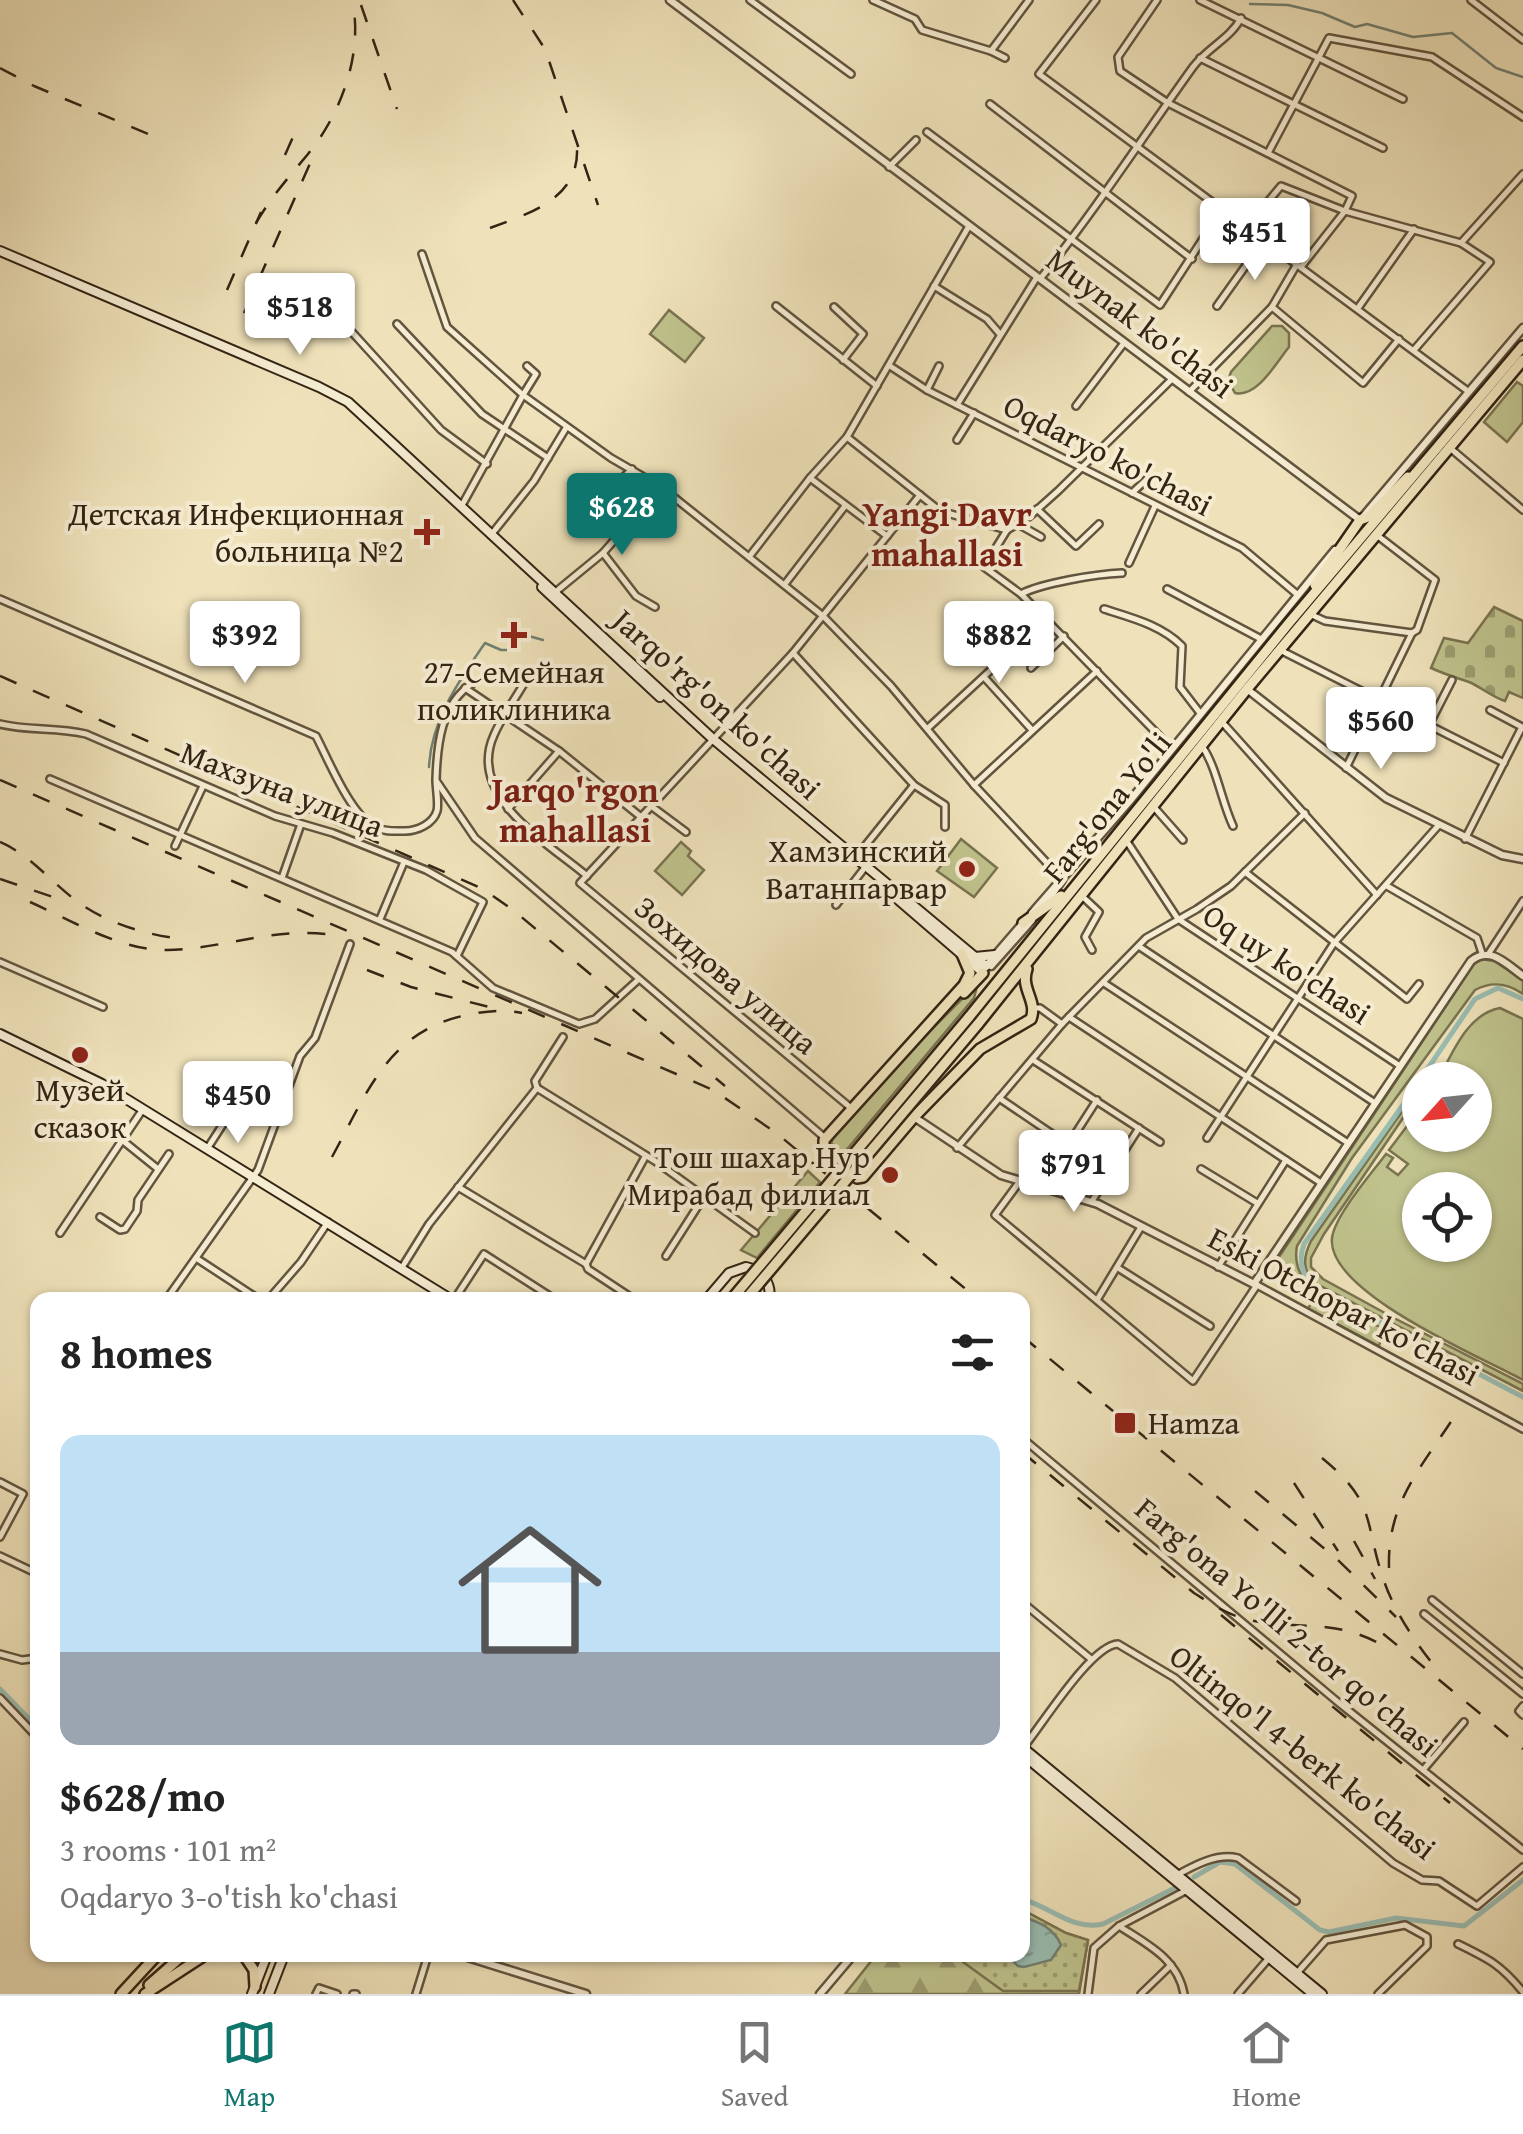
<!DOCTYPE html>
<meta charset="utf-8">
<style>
:root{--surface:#fff;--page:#f6f6f6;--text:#222;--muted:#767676;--line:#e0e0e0;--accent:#0f766e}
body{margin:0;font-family:"Gentium Book Plus",serif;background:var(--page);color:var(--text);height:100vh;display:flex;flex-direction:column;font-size:38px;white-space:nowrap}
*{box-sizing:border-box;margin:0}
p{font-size:32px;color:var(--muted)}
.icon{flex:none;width:55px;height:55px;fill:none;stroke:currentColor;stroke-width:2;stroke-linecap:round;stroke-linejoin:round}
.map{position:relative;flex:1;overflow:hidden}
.side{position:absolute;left:30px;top:1292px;width:1000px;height:670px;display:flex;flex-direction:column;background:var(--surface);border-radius:20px;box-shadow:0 2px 8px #0004}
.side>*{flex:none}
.needle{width:65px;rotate:243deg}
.controls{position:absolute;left:1402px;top:1062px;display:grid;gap:20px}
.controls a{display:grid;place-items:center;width:90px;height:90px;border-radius:50%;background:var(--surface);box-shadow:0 2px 8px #0004;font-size:50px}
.price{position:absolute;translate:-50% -85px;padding:0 22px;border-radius:10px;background:#fff;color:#222;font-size:32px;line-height:65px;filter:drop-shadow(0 2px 5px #0008)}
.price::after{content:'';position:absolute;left:50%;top:60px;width:30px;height:22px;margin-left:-15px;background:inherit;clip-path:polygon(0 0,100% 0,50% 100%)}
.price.active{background:var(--accent);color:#fff}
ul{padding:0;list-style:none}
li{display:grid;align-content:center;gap:20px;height:530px;padding:0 30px}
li+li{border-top:2px solid var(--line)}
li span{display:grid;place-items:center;height:310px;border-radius:20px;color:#555}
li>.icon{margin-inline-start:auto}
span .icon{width:180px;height:180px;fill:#fffc;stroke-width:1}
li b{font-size:42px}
h2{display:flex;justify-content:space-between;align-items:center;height:120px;padding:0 30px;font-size:42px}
.menu{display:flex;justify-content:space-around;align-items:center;height:140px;border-top:2px solid var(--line);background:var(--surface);font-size:28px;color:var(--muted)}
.menu a{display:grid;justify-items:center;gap:5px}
.menu .active{color:var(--accent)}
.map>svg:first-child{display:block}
</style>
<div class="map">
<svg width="1523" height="1994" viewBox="0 0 1523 1994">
<defs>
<pattern id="forest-firs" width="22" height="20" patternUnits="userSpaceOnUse" patternTransform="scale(2.5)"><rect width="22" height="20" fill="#bfc28c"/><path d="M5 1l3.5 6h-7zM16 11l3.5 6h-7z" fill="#9c9d71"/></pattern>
<pattern id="cemetery-stones" width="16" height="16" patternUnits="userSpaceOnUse" patternTransform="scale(2.5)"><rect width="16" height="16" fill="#bfc28c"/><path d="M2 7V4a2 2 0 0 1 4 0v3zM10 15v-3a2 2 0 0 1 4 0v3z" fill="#9c9d71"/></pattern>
<pattern id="park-dots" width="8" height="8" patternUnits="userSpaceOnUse" patternTransform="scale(2.5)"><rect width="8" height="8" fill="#bfc28c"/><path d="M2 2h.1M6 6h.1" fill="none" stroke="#9c9d71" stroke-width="1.8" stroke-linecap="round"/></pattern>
<pattern id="water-ripples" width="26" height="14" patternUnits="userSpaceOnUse" patternTransform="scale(2.5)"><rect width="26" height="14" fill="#9abdb2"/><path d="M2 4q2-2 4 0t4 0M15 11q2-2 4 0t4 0" fill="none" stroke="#85a298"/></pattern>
</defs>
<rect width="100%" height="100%" fill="#efe2ba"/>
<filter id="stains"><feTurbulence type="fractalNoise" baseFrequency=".002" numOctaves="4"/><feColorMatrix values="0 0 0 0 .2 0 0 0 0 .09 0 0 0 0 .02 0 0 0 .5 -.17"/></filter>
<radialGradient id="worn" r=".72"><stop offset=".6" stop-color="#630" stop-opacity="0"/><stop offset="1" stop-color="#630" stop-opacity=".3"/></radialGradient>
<g fill="#bfc28c" stroke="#797350" stroke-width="2.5" fill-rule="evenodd">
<path d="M669 310 704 338 685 362 650 334Z"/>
<path d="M1272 326H1282L1289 333V347C1276 363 1257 398 1235 393L1228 381 1231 372Z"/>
<path d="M1517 382 1523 386V422L1507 442 1484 422Z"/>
<path d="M961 839 997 868 974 897 937 871Z"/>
<path d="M681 842 691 851 688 856 704 870 682 895 655 871Z"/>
<path d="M1481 959 1494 961 1523 980V994C1507 983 1492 981 1475 990L1352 1158 1297 1246C1288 1295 1353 1314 1389 1331L1383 1332 1379 1346 1308 1309 1314 1298 1290 1268 1287 1270 1275 1263 1474 964Z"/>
<path d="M978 983 974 998 843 1154 831 1143 833 1138 911 1050Z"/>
<path d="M1500 1008 1523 1019V1380C1481 1357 1326 1292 1332 1238 1335 1215 1372 1173 1386 1154L1393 1158 1387 1167 1398 1175 1408 1164 1389 1150 1420 1109V1135H1475V1080H1438C1452 1054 1467 1014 1500 1008ZM1475 1190V1245H1420V1190Z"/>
<path d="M1420 1086V1093L1324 1234 1311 1258V1267L1323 1279 1394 1318 1523 1384V1391L1315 1283C1302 1270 1303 1257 1311 1241Z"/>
<path d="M808 1171 820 1182 757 1258 741 1250Z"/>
</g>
<path fill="url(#forest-firs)" stroke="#797350" stroke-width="2.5" d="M1023 1910 1066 1933 1088 1940 1079 1994H845L876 1955H1022Z"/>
<path fill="url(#cemetery-stones)" stroke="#797350" stroke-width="2.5" d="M1494 607 1523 621V698L1509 692 1505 701C1492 697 1481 687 1469 682 1457 678 1444 674 1431 668L1444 638 1468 643Z"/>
<path fill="url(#park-dots)" stroke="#797350" stroke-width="2.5" d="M1023 1910 1066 1933 1088 1940 1079 1991H1003L963 1962 972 1955H1022Z"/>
<path fill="url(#water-ripples)" stroke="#718073" stroke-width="2.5" d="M1023 1917C1039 1922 1054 1928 1061 1945L1051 1960 1024 1967 1018 1966 1007 1955H1022Z"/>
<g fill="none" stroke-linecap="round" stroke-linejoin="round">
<g stroke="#718073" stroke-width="2.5">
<path d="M1250 4 1288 5 1322 13 1355 27 1367 24 1413 37 1452 33 1496 68 1523 77"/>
<path d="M429 767C431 720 459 681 485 643L501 650H514L525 635 543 640"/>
</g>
<g stroke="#9abdb2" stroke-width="5">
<path d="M1420 1080 1475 999 1498 988 1523 999"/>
<path d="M1420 1081 1304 1244C1296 1266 1305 1281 1324 1293L1523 1397"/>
<path d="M0 1689 38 1728"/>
<path d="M1194 1877 1220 1862 1235 1864 1320 1930 1329 1932 1396 1918 1464 1926 1523 1880"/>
<path d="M1022 1899C1051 1907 1072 1931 1103 1924L1175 1888"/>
</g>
<defs>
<g id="minor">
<path d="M750 0 851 74"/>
<path d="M873 0 915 19 922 30 991 51 1005 58"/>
<path d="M1096 0 1039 74 1469 392"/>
<path d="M1157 0 1118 57 1120 71 1168 103 1352 196 1345 211 1301 267"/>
<path d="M1200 0 1403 99"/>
<path d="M1471 0 1523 40"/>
<path d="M991 51 1029 0"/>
<path d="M1200 58 1383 148"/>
<path d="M990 104 1192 259"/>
<path d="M927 132 1160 305 1221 211"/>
<path d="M1268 153 1329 38 1432 57 1523 117"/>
<path d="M889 167 916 140"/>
<path d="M1246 228 1281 186 1345 211 1461 243 1490 262 1414 350"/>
<path d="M1461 243 1523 174"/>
<path d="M422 254 447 327 523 395 611 458 661 487 823 616 891 686 974 785 1062 879"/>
<path d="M1040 279C1095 211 1142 138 1193 67 1207 48 1231 38 1241 18"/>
<path d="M934 286 987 319 999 333"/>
<path d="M776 306 877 386"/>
<path d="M1217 306 1264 240"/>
<path d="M834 307 863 334 843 360"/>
<path d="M1272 307 1363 383 1399 339"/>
<path d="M1358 308 1414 229"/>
<path d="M397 324 482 414 548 458"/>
<path d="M351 331 441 430 487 464"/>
<path d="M890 366 927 390 1242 548 1298 595"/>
<path d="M927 390 939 366"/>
<path d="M1189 392 1272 307 1297 264"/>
<path d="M957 405 1037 277"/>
<path d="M1076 406 1124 343"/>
<path d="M847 437 940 511 1007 530 1030 516 1058 491 1172 379"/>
<path d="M957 440 974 413"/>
<path d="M1450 448 1523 510"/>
<path d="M810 478 887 536"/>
<path d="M1132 493 1147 479"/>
<path d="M461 507 523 395 536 374 527 366"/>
<path d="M1037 509 1076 546 1099 524"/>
<path d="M581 518 632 469"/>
<path d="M1018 524 1041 537"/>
<path d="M1007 530 984 567 1021 594 1172 749"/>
<path d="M491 535 534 481 566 428"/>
<path d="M603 553 636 596 655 607"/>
<path d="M749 557 810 478 847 437 969 226"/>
<path d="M1129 563 1155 506"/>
<path d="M785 584 845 506"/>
<path d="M1167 589 1261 639"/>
<path d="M553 594 603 553 661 487"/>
<path d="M1021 594C1042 583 1097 574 1122 573"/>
<path d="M0 599 316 736C328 759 351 816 375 827 384 832 395 831 405 831 417 831 433 824 437 811 439 803 436 789 436 780 437 745 441 703 473 683"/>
<path d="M1104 609C1132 618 1161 625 1182 646L1180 687 1200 713"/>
<path d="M1312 615 1325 621 1412 633"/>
<path d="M984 633 1003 658"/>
<path d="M1280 650 1504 763"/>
<path d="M793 653 914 785 945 805V827"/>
<path d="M1031 668 1064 636"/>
<path d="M984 677 1032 730"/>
<path d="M526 680C516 698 502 716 494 735 466 797 548 843 587 876"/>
<path d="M465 688 559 751 641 817"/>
<path d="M1222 722 1377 895"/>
<path d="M0 724C29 731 56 727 86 734L275 816 333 833 426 870 483 902 457 956"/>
<path d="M1429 725 1452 680"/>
<path d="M928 728 1046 619"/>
<path d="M1202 746C1217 768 1221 800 1233 826"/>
<path d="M1346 768 1412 633 1417 630 1435 580 1378 536"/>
<path d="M50 779 452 952 493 988 579 1024 595 1019 639 979"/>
<path d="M437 782 475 838 825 1138"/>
<path d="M974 785 1097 671"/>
<path d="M651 806 686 832"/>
<path d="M1153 806 1183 840"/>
<path d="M508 809 559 751"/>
<path d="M1465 839 1522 727 1490 710"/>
<path d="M1126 840 1178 919 1400 1066"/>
<path d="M175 846 203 786"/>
<path d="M853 861 914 785"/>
<path d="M1245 872 1407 999 1419 984"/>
<path d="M282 878 301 824"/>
<path d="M1387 886 1477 938 1482 953"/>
<path d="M1082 896 1099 912 1085 937 1092 950"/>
<path d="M836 905 863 870"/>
<path d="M380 919 404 862"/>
<path d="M1140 947 1375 1103"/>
<path d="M1489 953 1523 901"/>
<path d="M0 962 103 1007"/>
<path d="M1104 983 1348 1143"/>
<path d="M1034 1008H1040L1062 1024"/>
<path d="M1069 1017 1321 1183"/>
<path d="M1033 1060 1160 1142"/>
<path d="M537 1088 655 1161 755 1233"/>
<path d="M999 1098 1067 1144"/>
<path d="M851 1108 580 883 793 653 920 495"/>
<path d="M1207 1138 1334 943 1438 826"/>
<path d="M122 1140 158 1169"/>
<path d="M957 1148 1062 1024 1146 938 1197 909 1231 886 1305 813"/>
<path d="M207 1149 245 1090"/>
<path d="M1201 1169 1257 1203"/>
<path d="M1020 1181 995 1215 1193 1381 1257 1285"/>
<path d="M458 1187 586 1264 645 1157"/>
<path d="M1041 1187 1097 1100"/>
<path d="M1092 1201 1139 1128"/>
<path d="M100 1217 120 1230 125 1229 137 1211 138 1200 169 1154"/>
<path d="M60 1233 143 1109"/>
<path d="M666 1256 705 1195"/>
<path d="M196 1258 260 1300"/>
<path d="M586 1264 588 1269 635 1300"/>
<path d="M1218 1267 1286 1160"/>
<path d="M1118 1268 1210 1326"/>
<path d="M401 1269 429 1224 537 1088 535 1081 563 1037"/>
<path d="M1257 1285 1523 1429"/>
<path d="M166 1300 258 1170 300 1056 315 1038 350 944"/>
<path d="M268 1300 301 1262 328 1222"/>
<path d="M454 1300 484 1254 556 1300"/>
<path d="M1097 1300 1141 1227"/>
<path d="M1022 1438 1339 1703 1523 1850"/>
<path d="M0 1482 23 1494 0 1537"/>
<path d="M0 1556 38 1574"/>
<path d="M1432 1600 1523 1674"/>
<path d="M1022 1602 1091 1659"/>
<path d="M1424 1614 1523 1694"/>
<path d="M0 1654 22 1660 38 1658"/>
<path d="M0 1698 38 1738"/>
<path d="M1523 1706 1519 1711 1523 1715"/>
<path d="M1023 1748C1042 1725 1091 1645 1118 1644L1175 1678 1393 1863 1422 1880 1439 1881 1477 1906 1523 1867"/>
<path d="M1423 1770 1464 1722"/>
<path d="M1177 1875C1195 1865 1217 1853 1238 1858L1296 1901"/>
<path d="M1119 1926C1147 1944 1178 1959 1184 1994"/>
<path d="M1458 1944C1489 1959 1501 1965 1523 1992"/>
<path d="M1297 1973 1326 1940 1405 1925 1427 1937V1946L1378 1994"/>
<path d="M316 1994 319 1988 337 1994"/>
<path d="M353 1994H356"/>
<path d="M416 1994 428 1955"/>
<path d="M1088 1994 1094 1948 1119 1926 1187 1890"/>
<path d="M1141 1994 1171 1965"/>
<path d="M1238 1994 1269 1958"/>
</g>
<g id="tertiary">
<path d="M670 0 1360 520"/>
<path d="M1362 518 1523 328"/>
<path d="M1247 689 1386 798 1502 855 1523 859"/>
<path d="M1047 902 1062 880"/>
<path d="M1032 913 1129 802 1335 550"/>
<path d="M986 966 1024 922"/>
<path d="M991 966 1032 920"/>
<path d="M914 1117 1001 1175 1098 1204 1254 1284 1471 961C1490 945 1506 964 1523 976"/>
<path d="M461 1955 586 1994"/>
<path d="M820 1994 853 1955"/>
</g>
<g id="secondary">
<path d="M0 251 319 387 348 402 713 739 986 966"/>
<path d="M542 587 660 697"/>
<path d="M880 884 981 971"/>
<path d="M975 957 995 955"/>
<path d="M0 1034 102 1084 452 1300"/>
<path d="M706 1300 729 1273 746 1267C763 1271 772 1283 769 1300"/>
<path d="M1022 1747 1322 1994"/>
<path d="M1022 1754 1313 1994"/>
<path d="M252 1994 267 1955"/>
<path d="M269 1994 284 1955"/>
</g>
<g id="primary">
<path d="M1315 585 1360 520 1370 516 1408 477"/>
<path d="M1023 923 1061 896"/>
<path d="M962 954 970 973 964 985 824 1140V1150L857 1178 863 1177 914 1117 980 1049 1031 1019C1038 1001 1020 989 1027 969"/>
<path d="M964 993 983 973"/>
<path d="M969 1017 1289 623 1523 346"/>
<path d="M978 1024 1247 689 1523 360"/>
<path d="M244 1955 254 1970 255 1987"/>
<path d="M149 1985 183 1955"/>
<path d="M121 1994 157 1955"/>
<path d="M145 1994 205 1955"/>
</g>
</defs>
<use href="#minor" stroke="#62543e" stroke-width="10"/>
<use href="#tertiary" stroke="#62543e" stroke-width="11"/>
<use href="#secondary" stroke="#332414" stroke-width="12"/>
<use href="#primary" stroke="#332414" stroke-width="14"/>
<use href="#minor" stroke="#f5ecd2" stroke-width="5"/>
<use href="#tertiary" stroke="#f5ecd2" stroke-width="6"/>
<use href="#secondary" stroke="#f5ecd2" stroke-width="8"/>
<use href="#primary" stroke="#efe2ba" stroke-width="9"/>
<g stroke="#332414" stroke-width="2.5" stroke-dasharray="18 18" stroke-linecap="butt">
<path d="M513 0 545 49 598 205"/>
<path d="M361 5 397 109"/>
<path d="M0 68 34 86 153 136"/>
<path d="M285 155 293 137"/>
<path d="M256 223C271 197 289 177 308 154 341 114 364 52 352 0"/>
<path d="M490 228C528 214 579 199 577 149"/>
<path d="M227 290 261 212"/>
<path d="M244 313 312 159"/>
<path d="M0 676 483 889 513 910 725 1086"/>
<path d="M0 780 713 1090 775 1132 979 1300"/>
<path d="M0 842C30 855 48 879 74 899 103 922 146 935 182 939"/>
<path d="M0 879 53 897"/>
<path d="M30 902C71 920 121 951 167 950 227 949 282 923 342 937"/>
<path d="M367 970 411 987 489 1007"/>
<path d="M332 1157C367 1093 388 1031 467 1015 486 1011 503 1009 522 1013"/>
<path d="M1022 1336 1523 1749"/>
<path d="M1022 1452 1194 1593C1207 1601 1221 1611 1236 1616 1289 1634 1328 1614 1384 1646"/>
<path d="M1322 1458C1378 1504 1363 1521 1384 1581 1394 1610 1413 1639 1432 1663"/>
<path d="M1294 1483 1338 1551"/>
<path d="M1255 1491 1338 1560 1396 1617"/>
<path d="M1354 1541 1375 1579"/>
<path d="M1389 1568C1387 1503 1421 1468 1454 1417"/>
<path d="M1221 1615 1450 1803"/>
</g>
<defs>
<g id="primary-bridge">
<path d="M731 1300 969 1017"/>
<path d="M745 1300 978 1024"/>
</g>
</defs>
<use href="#primary-bridge" stroke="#332414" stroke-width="14" stroke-linecap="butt"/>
<use href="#primary-bridge" stroke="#efe2ba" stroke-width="9"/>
</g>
<g fill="#8f2418" stroke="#f5ecd2" stroke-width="4">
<path d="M422 517h10v10h10v10h-10v10h-10v-10h-10v-10h10z"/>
<path d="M509 620h10v10h10v10h-10v10h-10v-10h-10v-10h10z"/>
<circle cx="967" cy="869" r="10"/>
<circle cx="80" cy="1055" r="10"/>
<circle cx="890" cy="1175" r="10"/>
<rect x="1113" y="1411" width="24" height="24" rx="5"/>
</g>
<g text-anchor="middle" stroke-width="8" stroke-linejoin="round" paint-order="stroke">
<g font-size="32" fill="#332414" stroke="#f5ecd2">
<text transform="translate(1140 323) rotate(37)" y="11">Muynak ko'chasi</text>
<text transform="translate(1108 455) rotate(27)" y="11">Oqdaryo ko'chasi</text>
<text transform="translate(717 704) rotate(42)" y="11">Jarqo'rg'on ko'chasi</text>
<text transform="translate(282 789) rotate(21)" y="11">Махзуна улица</text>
<text transform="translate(1107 807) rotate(-51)" y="11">Farg'ona Yo'li</text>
<text transform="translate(1287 964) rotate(33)" y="11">Oq uy ko'chasi</text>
<text transform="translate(726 975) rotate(40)" y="11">Зохидова улица</text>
<text transform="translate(1344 1306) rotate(28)" y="11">Eski Otchopar ko'chasi</text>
<text transform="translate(1287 1627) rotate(40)" y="11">Farg'ona Yo'lli 2-tor qo'chasi</text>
<text transform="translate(1303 1752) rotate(38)" y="11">Oltinqo'l 4-berk ko'chasi</text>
</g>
<g font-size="32" fill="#332414" stroke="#f5ecd2" text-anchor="end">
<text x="404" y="525">Детская Инфекционная<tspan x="404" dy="37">больница №2</tspan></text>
<text x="514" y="683" text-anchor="middle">27-Семейная<tspan x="514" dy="37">поликлиника</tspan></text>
<text x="947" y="862">Хамзинский<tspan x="947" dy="37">Ватанпарвар</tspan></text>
<text x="80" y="1101" text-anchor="middle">Музей<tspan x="80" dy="37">сказок</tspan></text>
<text x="870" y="1168">Тош шахар Нур<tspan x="870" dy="37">Мирабад филиал</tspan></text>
<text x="1148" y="1434" text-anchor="start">Hamza</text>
</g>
<g font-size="35" font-weight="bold" fill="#7a1f14" stroke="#f5ecd2">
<text x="947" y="526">Yangi Davr<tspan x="947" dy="40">mahallasi</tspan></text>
<text x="575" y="802">Jarqo'rgon<tspan x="575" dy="40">mahallasi</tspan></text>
</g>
</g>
<rect width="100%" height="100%" filter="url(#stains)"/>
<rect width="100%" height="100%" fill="url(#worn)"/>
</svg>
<div class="controls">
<a><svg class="needle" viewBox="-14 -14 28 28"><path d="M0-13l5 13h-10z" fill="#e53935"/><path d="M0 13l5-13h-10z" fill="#767676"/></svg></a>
<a><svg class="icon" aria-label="locate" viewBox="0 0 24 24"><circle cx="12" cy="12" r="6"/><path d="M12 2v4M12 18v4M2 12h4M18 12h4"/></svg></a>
</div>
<b class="price" style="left:1255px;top:283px">$451</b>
<b class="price" style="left:300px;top:358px">$518</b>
<b class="price active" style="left:622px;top:558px">$628</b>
<b class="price" style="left:245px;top:686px">$392</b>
<b class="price" style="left:999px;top:686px">$882</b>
<b class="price" style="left:1381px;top:772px">$560</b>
<b class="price" style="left:238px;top:1146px">$450</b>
<b class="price" style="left:1074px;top:1215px">$791</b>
<section class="side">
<h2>8 homes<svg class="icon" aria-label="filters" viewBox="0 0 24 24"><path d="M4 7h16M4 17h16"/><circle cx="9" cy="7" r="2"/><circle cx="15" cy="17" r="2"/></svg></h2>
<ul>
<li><span style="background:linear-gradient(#bfe0f5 70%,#9aa5b1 0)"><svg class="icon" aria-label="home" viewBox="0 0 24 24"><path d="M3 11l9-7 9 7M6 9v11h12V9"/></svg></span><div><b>$628/mo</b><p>3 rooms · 101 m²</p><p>Oqdaryo 3-o'tish ko'chasi</p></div></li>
</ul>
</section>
</div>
<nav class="menu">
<a class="active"><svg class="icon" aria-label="map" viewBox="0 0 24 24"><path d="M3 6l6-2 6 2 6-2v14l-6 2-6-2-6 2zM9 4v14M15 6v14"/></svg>Map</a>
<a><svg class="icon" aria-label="saved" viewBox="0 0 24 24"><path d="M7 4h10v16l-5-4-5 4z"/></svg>Saved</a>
<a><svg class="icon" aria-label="home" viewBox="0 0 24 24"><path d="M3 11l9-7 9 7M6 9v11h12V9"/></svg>Home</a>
</nav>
